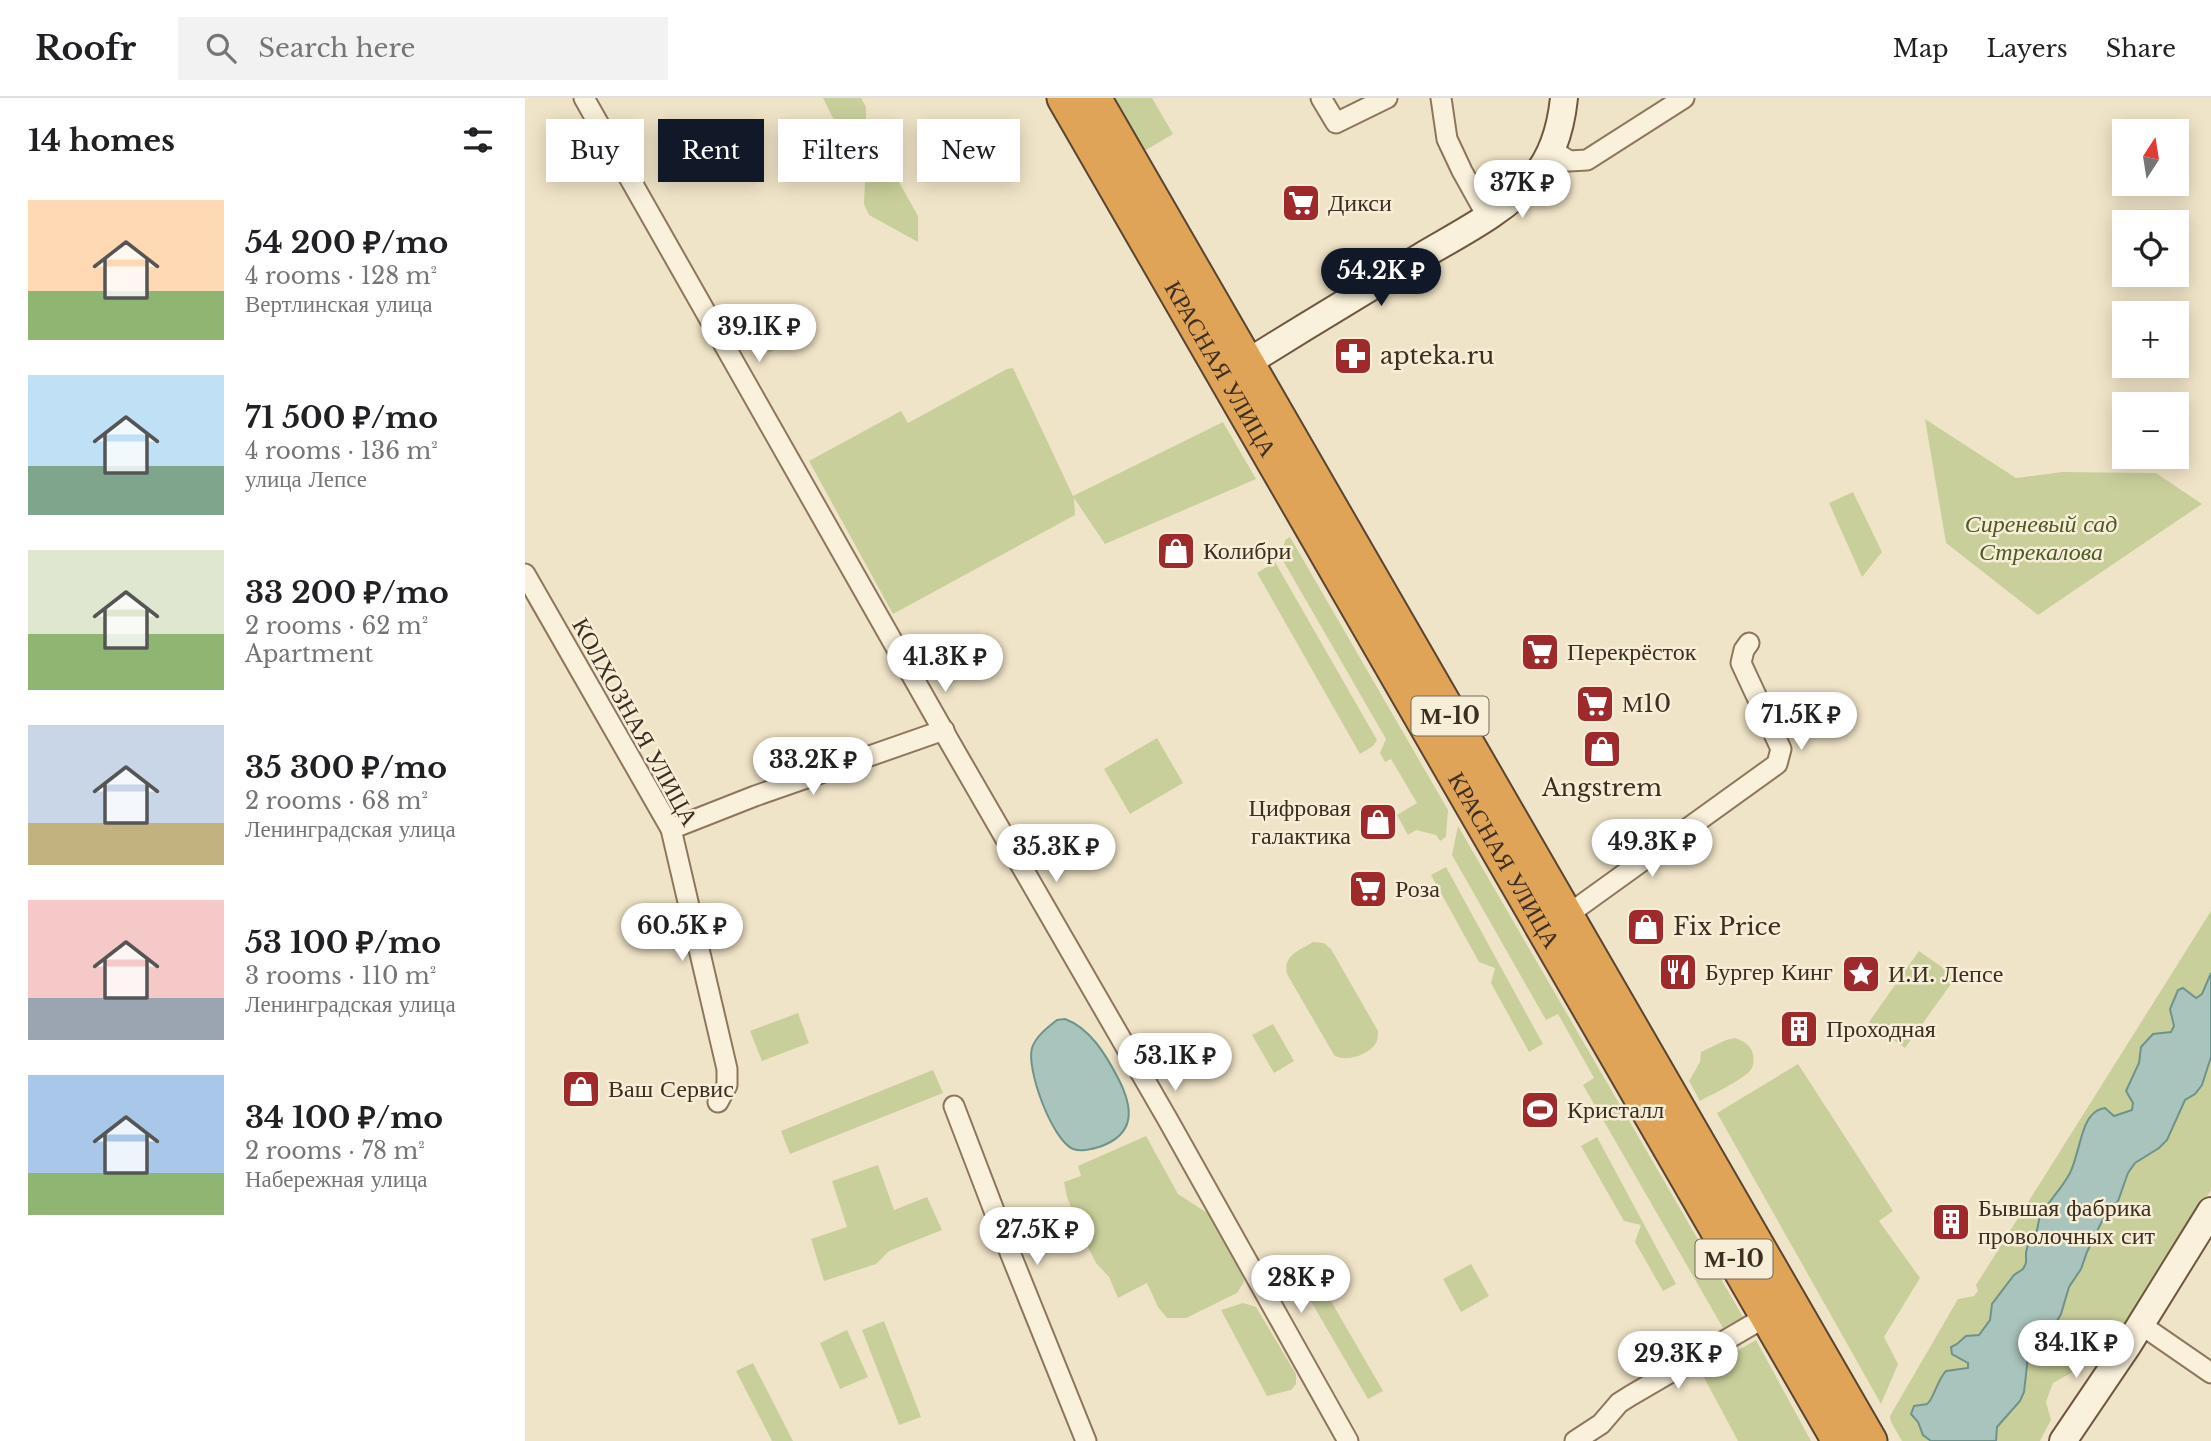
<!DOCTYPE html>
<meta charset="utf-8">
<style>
:root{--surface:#fff;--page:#f2f2f2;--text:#202124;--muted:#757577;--line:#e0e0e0;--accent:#111827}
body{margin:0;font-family:"Libre Baskerville",serif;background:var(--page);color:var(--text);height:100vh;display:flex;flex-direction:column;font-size:26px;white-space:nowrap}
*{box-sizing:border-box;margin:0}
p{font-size:23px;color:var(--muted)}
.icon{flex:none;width:38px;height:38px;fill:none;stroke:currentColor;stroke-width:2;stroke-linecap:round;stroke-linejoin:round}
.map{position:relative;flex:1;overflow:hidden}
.side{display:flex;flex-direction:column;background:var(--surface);width:525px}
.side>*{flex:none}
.top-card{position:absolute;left:21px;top:21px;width:665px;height:63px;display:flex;gap:14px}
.needle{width:46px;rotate:12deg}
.controls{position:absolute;left:1587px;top:21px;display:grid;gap:14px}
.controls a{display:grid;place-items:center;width:77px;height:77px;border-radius:0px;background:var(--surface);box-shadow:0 4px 18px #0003;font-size:35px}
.price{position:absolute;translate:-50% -60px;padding:0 16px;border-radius:24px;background:#fff;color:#222;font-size:23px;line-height:46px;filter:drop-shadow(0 2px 4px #0008)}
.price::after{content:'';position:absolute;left:50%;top:42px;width:21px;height:16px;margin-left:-10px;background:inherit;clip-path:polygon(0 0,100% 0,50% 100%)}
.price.selected{background:var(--accent);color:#fff}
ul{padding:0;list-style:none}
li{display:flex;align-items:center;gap:21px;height:175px;padding:0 28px}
li span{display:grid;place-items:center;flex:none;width:196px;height:140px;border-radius:0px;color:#555}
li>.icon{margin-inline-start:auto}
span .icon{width:84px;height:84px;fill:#fffc;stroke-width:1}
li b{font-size:30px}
h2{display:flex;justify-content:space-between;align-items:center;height:84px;padding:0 28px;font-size:30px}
.pill{padding:0 24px;border-radius:0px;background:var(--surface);box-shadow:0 4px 18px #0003;font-size:24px;line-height:63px}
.pill.selected{background:var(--accent);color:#fff}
header{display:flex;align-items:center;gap:42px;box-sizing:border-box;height:98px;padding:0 35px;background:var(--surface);border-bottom:2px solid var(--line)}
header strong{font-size:33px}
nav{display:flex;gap:38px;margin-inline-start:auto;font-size:24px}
.search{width:490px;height:63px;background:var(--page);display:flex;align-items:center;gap:18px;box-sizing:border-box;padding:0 24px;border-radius:0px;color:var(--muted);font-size:26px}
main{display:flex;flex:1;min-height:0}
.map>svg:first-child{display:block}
</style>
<header>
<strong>Roofr</strong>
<div class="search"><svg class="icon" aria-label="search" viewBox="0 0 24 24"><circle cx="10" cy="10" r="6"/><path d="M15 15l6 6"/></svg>Search here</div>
<nav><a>Map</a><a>Layers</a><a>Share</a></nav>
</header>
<main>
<section class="side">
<h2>14 homes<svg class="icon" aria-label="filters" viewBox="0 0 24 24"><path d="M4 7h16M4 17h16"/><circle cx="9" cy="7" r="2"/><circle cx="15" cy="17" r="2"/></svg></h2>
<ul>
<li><span style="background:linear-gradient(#ffd9b3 65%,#8fb573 0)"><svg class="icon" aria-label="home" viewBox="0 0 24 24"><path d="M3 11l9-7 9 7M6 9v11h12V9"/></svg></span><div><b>54 200 ₽/mo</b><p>4 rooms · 128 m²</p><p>Вертлинская улица</p></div></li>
<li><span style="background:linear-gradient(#bfe0f5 65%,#7fa58c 0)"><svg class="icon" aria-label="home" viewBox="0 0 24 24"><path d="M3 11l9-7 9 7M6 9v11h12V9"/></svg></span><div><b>71 500 ₽/mo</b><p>4 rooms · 136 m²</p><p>улица Лепсе</p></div></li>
<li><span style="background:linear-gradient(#dfe7d0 60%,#8fb573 0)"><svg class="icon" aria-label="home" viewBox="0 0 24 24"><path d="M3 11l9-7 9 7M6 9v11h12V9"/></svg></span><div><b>33 200 ₽/mo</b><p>2 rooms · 62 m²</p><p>Apartment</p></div></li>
<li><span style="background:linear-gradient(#c9d6e8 70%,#c2b280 0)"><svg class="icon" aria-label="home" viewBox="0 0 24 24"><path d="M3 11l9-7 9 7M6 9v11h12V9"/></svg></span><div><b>35 300 ₽/mo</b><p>2 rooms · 68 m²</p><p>Ленинградская улица</p></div></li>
<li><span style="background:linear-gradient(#f6c9c9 70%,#9aa5b1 0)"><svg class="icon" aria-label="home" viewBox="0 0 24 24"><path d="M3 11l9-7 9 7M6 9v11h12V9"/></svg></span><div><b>53 100 ₽/mo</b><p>3 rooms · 110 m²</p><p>Ленинградская улица</p></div></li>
<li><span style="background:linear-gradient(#a9c7e8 70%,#8fb573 0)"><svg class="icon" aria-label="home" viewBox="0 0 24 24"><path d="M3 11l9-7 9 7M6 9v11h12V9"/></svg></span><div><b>34 100 ₽/mo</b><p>2 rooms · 78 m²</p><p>Набережная улица</p></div></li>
</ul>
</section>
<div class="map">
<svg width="1686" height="1343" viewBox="0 0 1686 1343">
<rect width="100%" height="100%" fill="#f0e4c8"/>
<g fill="#c9cf9b">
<path d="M298 0H336L341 9V25L393 118V144L344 117 339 106 340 84Z"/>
<path d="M585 0H627L648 36 616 55Z"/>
<path d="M268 213 276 227 277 235 244 255 232 232Z"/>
<path d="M488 270 548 398 698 324 731 381 580 446 549 400 550 417 368 516 284 363 376 313 383 325 482 271Z"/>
<path d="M1400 321 1491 380 1537 374 1631 375 1677 406 1513 517 1421 445Z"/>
<path d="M1328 394 1357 454 1337 479 1304 405Z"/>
<path d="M765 439 923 712 921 739 915 743 911 737 891 732 883 737 872 717 892 705 866 661 860 664 855 655 861 641 756 459 760 442Z"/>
<path d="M750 464 852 642 848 648 835 656 732 475Z"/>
<path d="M632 640 658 685 605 716 579 671Z"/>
<path d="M933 728 1218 1219 1198 1230 1058 987 1069 980 1033 916 1021 922 927 757Z"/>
<path d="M921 769 1018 946 1004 954 966 885 970 870 954 864 906 777Z"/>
<path d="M1686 813V1092L1600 1225 1593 1223 1553 1271 1528 1285 1521 1304 1526 1322 1515 1343H1377L1366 1324 1365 1318 1433 1201 1449 1198 1453 1193 1451 1187Z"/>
<path d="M788 844 799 845 806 851 853 933C853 937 853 941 851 945 844 957 820 965 809 957L762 876C758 857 774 853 788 844Z"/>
<path d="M1394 853 1431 879 1380 950 1344 924Z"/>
<path d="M273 915 284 945 237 963 225 933Z"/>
<path d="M748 926 769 963 749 975 727 937Z"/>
<path d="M1210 940C1218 943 1223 945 1227 953 1229 958 1229 965 1227 970 1221 981 1187 996 1175 1003L1164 983 1175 964 1176 954 1201 942Z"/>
<path d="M1273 966 1368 1113 1354 1123 1395 1180 1359 1239 1373 1266 1356 1306 1192 1015Z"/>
<path d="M408 972 418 995 265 1056 256 1033Z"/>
<path d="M621 1038 653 1096 687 1118 717 1172 719 1184 712 1195 661 1220H642L633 1209 622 1185 593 1200 584 1179 571 1165 560 1143 542 1099 539 1084 556 1078 553 1068Z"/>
<path d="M1072 1039 1151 1186 1138 1193 1110 1144 1116 1127 1099 1123 1056 1048Z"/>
<path d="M353 1067 369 1112 402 1099 417 1132 364 1153 351 1166 299 1183 286 1141 322 1129 307 1083Z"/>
<path d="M946 1166 964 1198 936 1214 918 1181Z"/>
<path d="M799 1191 858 1293 843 1301 784 1200Z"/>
<path d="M718 1205 731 1209 771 1276V1286L766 1292 742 1298 696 1212Z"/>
<path d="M359 1223 396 1319 374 1327 337 1232Z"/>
<path d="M322 1232 343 1279 315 1291 295 1245Z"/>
<path d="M1231 1242 1286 1343H1213L1176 1274Z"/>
<path d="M228 1265 268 1343H247L211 1273Z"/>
</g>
<g fill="#a9c4bc" stroke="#6f938a" stroke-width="2">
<path d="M1686 875V959L1677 987 1670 996 1660 1002 1642 1042 1634 1050 1610 1065 1603 1075 1593 1103 1578 1121 1562 1154 1556 1171 1544 1189 1536 1216 1528 1230 1512 1237 1507 1243 1504 1250 1499 1294 1495 1303 1472 1329 1471 1343H1406L1398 1337 1393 1324 1386 1316 1389 1308C1393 1307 1398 1307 1402 1306 1408 1303 1412 1282 1421 1273L1443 1270V1265L1427 1256 1426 1249 1432 1246 1441 1238 1454 1237 1465 1222 1467 1206 1489 1177 1498 1171 1501 1165V1154L1505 1140C1516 1133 1511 1125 1516 1116 1525 1102 1537 1090 1545 1075 1553 1059 1556 1029 1566 1018 1570 1013 1574 1011 1580 1010L1589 1018 1607 1012 1608 1005 1601 993 1614 965 1616 949 1628 936 1646 934 1649 928 1645 911 1653 892 1658 890 1671 900 1677 896Z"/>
<path d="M540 921C565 930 581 957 593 980 608 1009 612 1036 574 1049 566 1051 557 1054 548 1051 527 1042 501 971 507 950 511 938 523 929 532 922Z"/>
</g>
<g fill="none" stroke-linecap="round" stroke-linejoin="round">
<defs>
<g id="street">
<path d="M59 0 427 648 643 1022 823 1343"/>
<path d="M796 0 811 25 862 0"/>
<path d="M916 0 922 41 937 73 962 118"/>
<path d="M1026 51 1044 63 1062 62 1159 0"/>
<path d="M0 476 146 731 202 971V987L193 1004"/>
<path d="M146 731 230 698 419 632"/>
<path d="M1041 818 1252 666 1256 651 1216 565 1219 552 1224 545"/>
<path d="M429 1008 486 1157 561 1343"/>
<path d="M1615 1226 1686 1275"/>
<path d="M1050 1343 1076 1326 1094 1305 1105 1298 1242 1218 1251 1216"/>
</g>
<g id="secondary">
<path d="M707 274C770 235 834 196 897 158 934 136 977 115 1006 83 1027 61 1036 29 1039 0"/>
<path d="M1538 1343 1603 1247 1686 1113"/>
</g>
<g id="highway">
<path id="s1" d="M539 0 1314 1343"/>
<path d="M569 0 1345 1343"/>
</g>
</defs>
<use href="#street" stroke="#8d765c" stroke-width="23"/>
<use href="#secondary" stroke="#6f573f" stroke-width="30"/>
<use href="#highway" stroke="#5b4430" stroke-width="37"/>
<use href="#street" stroke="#faf1dc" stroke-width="19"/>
<use href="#secondary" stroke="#faf1dc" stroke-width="26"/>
<use href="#highway" stroke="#e0a458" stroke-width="33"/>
</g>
<defs>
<symbol id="supermarket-square" viewBox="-11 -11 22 22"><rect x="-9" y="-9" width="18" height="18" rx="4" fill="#9e2a2b" stroke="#f7eed8"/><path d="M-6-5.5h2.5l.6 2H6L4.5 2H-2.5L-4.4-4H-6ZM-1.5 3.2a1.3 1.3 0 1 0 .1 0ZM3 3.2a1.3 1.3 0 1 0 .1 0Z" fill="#fff"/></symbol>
<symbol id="pharmacy-square" viewBox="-11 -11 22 22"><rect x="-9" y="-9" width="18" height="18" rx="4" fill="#9e2a2b" stroke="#f7eed8"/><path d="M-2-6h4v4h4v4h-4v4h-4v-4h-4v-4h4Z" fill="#fff"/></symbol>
<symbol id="shop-square" viewBox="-11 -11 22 22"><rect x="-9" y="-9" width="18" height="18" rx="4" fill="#9e2a2b" stroke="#f7eed8"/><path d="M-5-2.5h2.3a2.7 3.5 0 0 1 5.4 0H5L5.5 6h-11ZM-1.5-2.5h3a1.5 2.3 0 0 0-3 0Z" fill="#fff"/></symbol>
<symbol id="restaurant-square" viewBox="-11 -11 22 22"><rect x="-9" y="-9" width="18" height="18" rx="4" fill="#9e2a2b" stroke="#f7eed8"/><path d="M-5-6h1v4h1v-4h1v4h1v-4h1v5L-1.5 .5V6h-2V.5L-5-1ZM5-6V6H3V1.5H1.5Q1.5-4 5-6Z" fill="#fff"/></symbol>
<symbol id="sight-square" viewBox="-11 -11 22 22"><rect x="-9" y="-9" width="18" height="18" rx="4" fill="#9e2a2b" stroke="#f7eed8"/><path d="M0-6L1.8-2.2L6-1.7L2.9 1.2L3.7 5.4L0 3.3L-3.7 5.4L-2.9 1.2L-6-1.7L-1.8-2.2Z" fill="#fff"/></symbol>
<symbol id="building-square" viewBox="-11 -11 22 22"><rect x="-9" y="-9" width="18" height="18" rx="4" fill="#9e2a2b" stroke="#f7eed8"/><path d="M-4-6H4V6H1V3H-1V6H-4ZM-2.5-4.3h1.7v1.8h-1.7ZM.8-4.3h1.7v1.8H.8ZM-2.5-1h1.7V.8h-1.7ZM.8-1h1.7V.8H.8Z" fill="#fff"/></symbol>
<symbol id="stadium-square" viewBox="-11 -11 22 22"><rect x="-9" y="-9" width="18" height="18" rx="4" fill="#9e2a2b" stroke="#f7eed8"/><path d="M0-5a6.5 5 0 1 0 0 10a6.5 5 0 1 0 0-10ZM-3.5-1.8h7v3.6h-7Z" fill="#fff"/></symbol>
</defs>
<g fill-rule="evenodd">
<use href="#supermarket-square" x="754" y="83" width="44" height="44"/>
<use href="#pharmacy-square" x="806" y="236" width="44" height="44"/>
<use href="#shop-square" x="629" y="431" width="44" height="44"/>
<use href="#supermarket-square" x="993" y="532" width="44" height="44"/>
<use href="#supermarket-square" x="1048" y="584" width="44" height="44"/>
<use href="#shop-square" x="1055" y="629" width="44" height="44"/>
<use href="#shop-square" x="831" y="702" width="44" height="44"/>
<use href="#supermarket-square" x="821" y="769" width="44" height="44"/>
<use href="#shop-square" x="1099" y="807" width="44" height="44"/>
<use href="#restaurant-square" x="1131" y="852" width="44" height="44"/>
<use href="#sight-square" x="1314" y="854" width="44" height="44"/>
<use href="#building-square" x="1252" y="909" width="44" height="44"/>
<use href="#shop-square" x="34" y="969" width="44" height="44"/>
<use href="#stadium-square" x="993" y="990" width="44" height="44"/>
<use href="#building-square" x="1404" y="1102" width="44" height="44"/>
</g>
<g text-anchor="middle" stroke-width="5" stroke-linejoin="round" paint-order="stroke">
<g fill="#f7eed8" stroke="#756857" stroke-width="2">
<rect x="886.5" y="598.5" width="77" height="39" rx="5"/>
<rect x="1170.5" y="1141.5" width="77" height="39" rx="5"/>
</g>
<g font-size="23" font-weight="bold" fill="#3d2e20">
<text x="925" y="626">М-10</text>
<text x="1209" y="1169">М-10</text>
</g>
<g font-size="24" fill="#3d2e20" stroke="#f7eed8" text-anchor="start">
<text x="803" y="113">Дикси</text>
<text x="855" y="266">apteka.ru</text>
<text x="678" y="461">Колибри</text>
<text x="1042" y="562">Перекрёсток</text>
<text x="1097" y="614">М10</text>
<text x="1077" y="698" text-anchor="middle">Angstrem</text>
<text x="826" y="718" text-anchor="end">Цифровая<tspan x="826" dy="28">галактика</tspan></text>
<text x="870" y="799">Роза</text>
<text x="1148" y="837">Fix Price</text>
<text x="1180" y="882">Бургер Кинг</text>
<text x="1363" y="884">И.И. Лепсе</text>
<text x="1301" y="939">Проходная</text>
<text x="83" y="999">Ваш Сервис</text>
<text x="1042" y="1020">Кристалл</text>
<text x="1453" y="1118">Бывшая фабрика<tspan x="1453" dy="28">проволочных сит</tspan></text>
</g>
<g font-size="24" fill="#3d2e20" stroke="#f7eed8">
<text dy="8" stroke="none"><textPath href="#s1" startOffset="313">КРАСНАЯ УЛИЦА</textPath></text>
<text transform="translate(110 624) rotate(61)" y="8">КОЛХОЗНАЯ УЛИЦА</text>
<text dy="8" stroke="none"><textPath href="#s1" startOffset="880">КРАСНАЯ УЛИЦА</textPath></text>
</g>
<g font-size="24" font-style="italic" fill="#4d5a26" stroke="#f7eed8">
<text x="1516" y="434">Сиреневый сад<tspan x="1516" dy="28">Стрекалова</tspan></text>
</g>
</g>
</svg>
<div class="controls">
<a><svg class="needle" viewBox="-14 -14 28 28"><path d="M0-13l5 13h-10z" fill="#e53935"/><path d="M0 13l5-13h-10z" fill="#757577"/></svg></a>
<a><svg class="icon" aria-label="locate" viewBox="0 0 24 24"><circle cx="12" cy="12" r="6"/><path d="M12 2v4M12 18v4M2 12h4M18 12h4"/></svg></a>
<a>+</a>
<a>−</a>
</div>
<b class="price" style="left:997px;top:122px">37K ₽</b>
<b class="price selected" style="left:856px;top:210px">54.2K ₽</b>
<b class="price" style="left:234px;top:266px">39.1K ₽</b>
<b class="price" style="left:420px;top:596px">41.3K ₽</b>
<b class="price" style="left:1276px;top:654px">71.5K ₽</b>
<b class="price" style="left:288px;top:699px">33.2K ₽</b>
<b class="price" style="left:1127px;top:781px">49.3K ₽</b>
<b class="price" style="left:531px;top:786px">35.3K ₽</b>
<b class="price" style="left:157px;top:865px">60.5K ₽</b>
<b class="price" style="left:650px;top:995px">53.1K ₽</b>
<b class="price" style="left:512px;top:1169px">27.5K ₽</b>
<b class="price" style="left:776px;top:1217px">28K ₽</b>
<b class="price" style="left:1551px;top:1282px">34.1K ₽</b>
<b class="price" style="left:1153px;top:1293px">29.3K ₽</b>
<div class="top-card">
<a class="pill">Buy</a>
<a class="pill selected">Rent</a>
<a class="pill">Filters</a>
<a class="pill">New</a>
</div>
</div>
</main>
